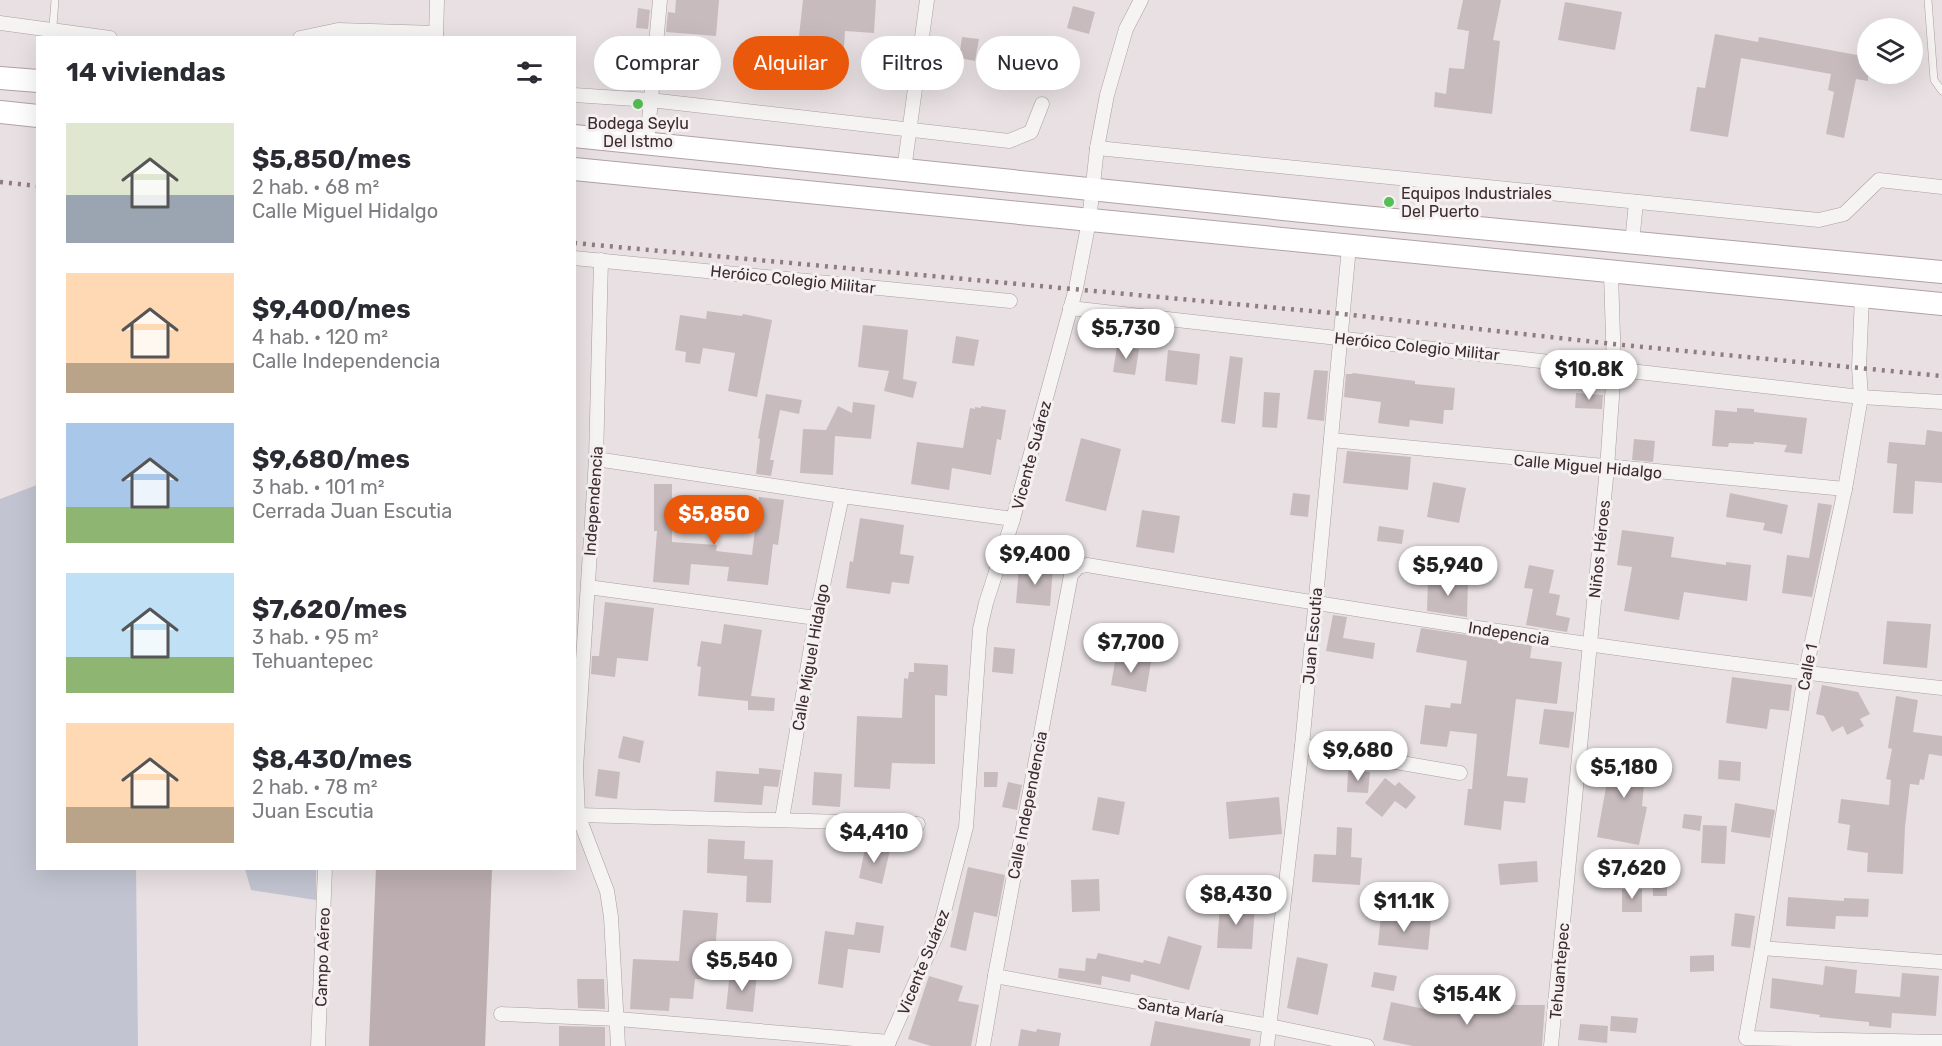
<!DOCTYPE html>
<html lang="es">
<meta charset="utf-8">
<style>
:root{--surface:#fff;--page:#f2f2f3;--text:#2b2b33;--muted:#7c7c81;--accent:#ea580c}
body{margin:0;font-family:Rubik,sans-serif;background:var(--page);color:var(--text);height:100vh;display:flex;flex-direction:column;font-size:22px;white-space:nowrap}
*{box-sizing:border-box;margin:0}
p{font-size:20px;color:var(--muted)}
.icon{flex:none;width:33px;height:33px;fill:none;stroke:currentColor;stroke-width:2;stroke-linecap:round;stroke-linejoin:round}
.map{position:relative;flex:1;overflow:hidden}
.details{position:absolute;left:36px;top:36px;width:540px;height:834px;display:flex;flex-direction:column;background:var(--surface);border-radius:0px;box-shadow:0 6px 24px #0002}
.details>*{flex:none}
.hud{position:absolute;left:594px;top:36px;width:570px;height:54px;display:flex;gap:12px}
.fabs{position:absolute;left:1857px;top:18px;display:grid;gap:12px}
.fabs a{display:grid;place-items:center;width:66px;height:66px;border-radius:50%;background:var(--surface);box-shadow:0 6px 24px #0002;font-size:30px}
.price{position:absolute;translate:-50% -51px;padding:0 14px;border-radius:21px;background:#fff;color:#222;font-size:20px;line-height:39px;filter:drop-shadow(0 2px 3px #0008)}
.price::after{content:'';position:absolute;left:50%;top:36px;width:18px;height:14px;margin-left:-9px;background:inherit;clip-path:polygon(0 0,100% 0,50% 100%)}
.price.on{background:var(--accent);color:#fff}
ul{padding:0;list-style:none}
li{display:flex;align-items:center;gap:18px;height:150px;padding:0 30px}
li span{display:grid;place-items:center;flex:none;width:168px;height:120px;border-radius:0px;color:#555}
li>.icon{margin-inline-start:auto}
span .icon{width:72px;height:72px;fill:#fffc;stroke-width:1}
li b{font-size:26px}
h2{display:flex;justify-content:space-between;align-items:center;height:72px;padding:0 30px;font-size:26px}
.chip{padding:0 21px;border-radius:27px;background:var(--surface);box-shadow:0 6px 24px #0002;font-size:21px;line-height:54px}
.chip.on{background:var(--accent);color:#fff}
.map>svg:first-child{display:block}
</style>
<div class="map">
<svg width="1942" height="1046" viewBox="0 0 1942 1046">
<rect width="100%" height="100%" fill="#e8e0e2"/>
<g fill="#c2c4d1">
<path d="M37 485 38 868 136 869 138 1046H0V499Z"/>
<path d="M245 869H316V900L251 890Z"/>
</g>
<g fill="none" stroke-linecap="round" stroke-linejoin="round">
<path stroke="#bcaeb1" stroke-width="116" d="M427 1046 434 868"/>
</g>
<g fill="#c7bbbe">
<path d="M676 0H719L716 36 666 32 668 12 675 13Z"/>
<path d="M803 0H876L874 33 845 31 844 48 798 45Z"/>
<path d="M1463 0H1501L1493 40 1500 41 1492 114 1434 107 1435 92 1446 94 1449 68 1464 69 1469 31 1457 29Z"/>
<path d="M1565 2 1622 12 1615 50 1558 40Z"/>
<path d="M1073 6 1095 12 1089 34 1067 28Z"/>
<path d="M638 8 650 10 648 29 636 28Z"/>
<path d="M1715 34 1758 42 1759 37 1868 57V81L1856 79 1844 138 1826 134 1834 92 1828 90 1831 74 1741 58 1728 137 1690 131 1697 87 1705 88Z"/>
<path d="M962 37 979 39 975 61 959 58Z"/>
<path d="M707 311 742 316 743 314 772 320 757 397 728 391 735 353 703 348 700 364 685 362 686 352 675 350 680 315 706 319Z"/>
<path d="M863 325 908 330 903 379 917 382 913 398 884 391 889 371 858 367Z"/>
<path d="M956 336 979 340 974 366 952 363Z"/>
<path d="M1117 346 1139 349 1135 375 1113 372Z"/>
<path d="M1168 350 1200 354 1197 385 1165 381Z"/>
<path d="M1230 356 1243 358 1235 424 1221 422Z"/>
<path d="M1314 370 1328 371 1324 421 1307 419Z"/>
<path d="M1353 373 1415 381V384L1455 388 1453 410H1444L1443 424 1410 420 1409 427 1378 423 1381 402 1344 397 1346 374H1352Z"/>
<path d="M1264 392 1280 393 1277 428 1262 427Z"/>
<path d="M1576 393 1603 395 1602 409 1575 408Z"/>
<path d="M766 394 802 400 799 414 780 410 770 460H774L771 476 756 474 760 439 758 438Z"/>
<path d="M853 402 875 405 871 439 835 436 833 475 800 473 803 429 826 430 838 406 852 413Z"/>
<path d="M981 406 1006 410 1001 440 997 439 991 475 952 468 949 490 911 484 917 442 963 448 970 408 975 409V407L981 408Z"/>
<path d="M1737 408 1754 409V412L1807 418 1802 454 1784 452 1787 445 1754 442V444L1729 443 1728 447 1712 446 1715 410 1737 412Z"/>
<path d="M1927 430 1942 432V483L1915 481 1913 514 1893 513 1897 464 1887 463 1889 442 1925 445Z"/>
<path d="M1081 438 1121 449 1106 511 1065 501Z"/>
<path d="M1634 439 1655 441 1653 462 1632 460Z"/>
<path d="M1347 451 1411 457 1408 490 1343 483Z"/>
<path d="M1433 482 1466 488 1459 523 1427 517Z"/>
<path d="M654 484H672V542L717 545 716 551 752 555 759 497 784 500 778 545 773 544 768 585 727 581 729 567 691 564 689 585 653 582 657 531H654Z"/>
<path d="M1293 493 1310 495 1308 517 1290 515Z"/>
<path d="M1730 493 1788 505 1782 534 1763 530 1765 523 1726 517Z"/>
<path d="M1818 503 1832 505 1812 597 1782 593 1787 555 1809 558Z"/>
<path d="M1142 510 1180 516 1174 553 1136 547Z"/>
<path d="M860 518 904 525 900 554 914 556 909 584 892 582 890 594 846 588 850 561 853 562Z"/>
<path d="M1379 526 1404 530 1402 544 1377 541Z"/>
<path d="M1622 530 1674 537 1671 557 1726 565V562L1751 565 1747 601 1684 592 1679 620 1624 611 1632 567 1617 565Z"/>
<path d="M1529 565 1554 570 1549 593 1560 595 1556 615 1570 618 1567 632 1526 625 1533 589 1524 588Z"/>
<path d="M1019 566 1053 568 1050 606 1016 603Z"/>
<path d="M1428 579 1468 580 1467 617 1427 611Z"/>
<path d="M605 602 654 608 648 661 617 658 615 677 591 674 592 656H599Z"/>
<path d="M1333 615 1347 617 1343 638 1375 643 1373 659 1326 651Z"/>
<path d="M1887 621 1931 624 1927 668 1883 664Z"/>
<path d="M724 624 762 630 751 696 775 698 774 711 748 710V701L698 696 701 667 697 666 701 641 721 644Z"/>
<path d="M1421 628 1532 645 1530 658 1562 662 1557 704 1516 699 1507 776 1528 778 1525 803 1504 801 1501 830 1464 825 1468 789H1472L1477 734 1450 731 1447 747 1420 744 1425 705 1450 708 1451 703 1461 704 1467 661 1416 652Z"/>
<path d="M994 647 1015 649 1013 674 992 672Z"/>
<path d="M1116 656 1151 662 1146 692 1111 685Z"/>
<path d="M914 663 948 665 947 696 935 695V764L892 763 890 789 854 787 857 716 902 718 904 678 908 679 909 672H914Z"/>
<path d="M1732 677 1792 685 1789 711 1770 709 1767 729 1726 723Z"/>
<path d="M1822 685 1858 692 1870 714 1860 719 1864 726 1847 735 1843 726 1832 732 1824 716 1816 714Z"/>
<path d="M1896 696 1918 700 1913 732 1942 736V756L1929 754 1924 780 1920 779 1919 785 1910 784 1905 827 1903 874 1867 872 1868 853 1847 850 1850 825 1838 823 1841 799 1889 805 1891 780 1886 779 1892 749 1888 748Z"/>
<path d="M1544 709 1574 712 1569 748 1539 744Z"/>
<path d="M623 736 644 741 640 763 618 758Z"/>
<path d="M1615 752 1647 755 1642 806 1647 807 1639 845 1597 837 1607 782 1603 781 1604 761 1614 762Z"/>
<path d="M1719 760 1741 762 1740 781 1718 779Z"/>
<path d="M759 768 781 770 778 787 764 786 762 805 714 802 716 771 759 774Z"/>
<path d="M598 769 620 772 617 799 595 796Z"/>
<path d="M1348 771 1370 772 1368 793 1347 792Z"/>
<path d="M814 772 842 774 840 807 812 805Z"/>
<path d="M984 772H998L997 787H984Z"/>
<path d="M1385 778 1395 786 1399 782 1416 797 1406 809 1395 801 1382 817 1365 803Z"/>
<path d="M1008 782 1022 785 1017 810 1002 807Z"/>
<path d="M1098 797 1125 802 1119 835 1092 830Z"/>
<path d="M1279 797 1282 834 1229 839 1226 802Z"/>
<path d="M1735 803 1775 810 1770 838 1731 832Z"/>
<path d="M1684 814 1702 816 1700 831 1682 828Z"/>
<path d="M1703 825 1727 826 1725 864 1701 863Z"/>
<path d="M1337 827 1352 828 1351 857 1362 858 1360 885 1312 882 1314 854 1336 855Z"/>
<path d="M708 839 745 841 744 859 773 860 771 903 746 902 747 876 707 873Z"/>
<path d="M866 844 890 850 882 884 859 878Z"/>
<path d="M1537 861 1538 882 1500 885 1498 864Z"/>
<path d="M1652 861H1667V896H1653Z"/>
<path d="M968 867 1005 875 997 917 974 912 966 951 950 947Z"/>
<path d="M1099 879 1100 911 1072 912 1071 880Z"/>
<rect x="1622" y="889" width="20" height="23"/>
<path d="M1788 897 1844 901V898L1869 899 1868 917 1836 916 1835 929 1786 926Z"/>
<path d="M1220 903 1255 905 1252 949 1217 948Z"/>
<path d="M683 910 718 913 713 980 695 979 693 999 670 998 669 1011 630 1009 633 959 679 961Z"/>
<path d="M1735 913 1755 916 1750 948 1731 946Z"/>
<path d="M1381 915 1431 920 1428 950 1378 945Z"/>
<path d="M856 922 884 926 880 953 848 949 843 988 818 984 825 931 854 935Z"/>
<path d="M1168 936 1202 946 1189 990 1131 974 1130 982 1102 976 1101 985 1058 978 1059 968 1085 971 1086 958 1096 959 1098 953 1143 963 1144 960 1160 964Z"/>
<path d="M1714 955V971L1690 972V956Z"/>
<path d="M1297 957 1328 964 1318 1015 1287 1008Z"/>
<path d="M1825 966 1857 970 1855 993 1900 997 1902 973 1939 976 1936 1016 1892 1013 1891 1028 1869 1026V1022L1819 1017 1820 1015 1770 1008 1772 978 1823 985Z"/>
<path d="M730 971 757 974 753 1012 726 1009Z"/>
<path d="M1374 972 1397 976 1394 991 1371 987Z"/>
<path d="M929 976 963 986 958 1001 979 1005 971 1046H931L908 1039Z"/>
<path d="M577 979H604L605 1009 578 1008Z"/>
<path d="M1391 1002 1429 1010 1430 1006 1478 1014V1002H1507V1005H1545L1542 1046H1413L1383 1040Z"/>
<path d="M1611 1016 1638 1018 1636 1033 1610 1031Z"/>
<path d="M1155 1021 1251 1039 1250 1046H1150Z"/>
<path d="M1580 1024 1608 1026 1607 1043 1578 1040Z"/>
<path d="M559 1026 605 1027V1046H559Z"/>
<path d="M1021 1029 1036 1032 1037 1029 1061 1033 1059 1046H1018Z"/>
</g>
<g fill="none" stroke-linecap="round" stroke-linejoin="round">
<defs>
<g id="service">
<path d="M1928 0 1934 80 1942 91"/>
<path d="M52 38 55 0"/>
</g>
<g id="minor">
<path d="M0 23 110 38"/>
<path d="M300 38 338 30 436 33"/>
<path d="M436 38 437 0"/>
<path d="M574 95 650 100 1009 141 1031 132 1042 104"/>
<path d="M647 143 660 0"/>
<path d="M1097 148 1819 220 1844 214 1879 180 1942 187"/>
<path d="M904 170 927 0"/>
<path d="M1427 223 1431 182"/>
<path d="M1632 243 1636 202"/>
<path d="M574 258 1010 301"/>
<path d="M601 260 596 459 576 768 578 815 607 891 611 917 618 1046"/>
<path d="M1862 296 1859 367 1861 397 1845 489 1805 674 1762 948 1746 1038 1942 1042"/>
<path d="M1070 308 1861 397 1942 402"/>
<path d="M1331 440 1845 489"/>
<path d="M596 459 842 496 1013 519"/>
<path d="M588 587 816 618"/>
<path d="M1302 746 1460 773"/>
<path d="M578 815 918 824"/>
<path d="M782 819 816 618 842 496"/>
<path d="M1762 948 1942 962"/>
<path d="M995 976 1270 1026 1367 1046"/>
<path d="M501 1014 618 1019 889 1042"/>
<path d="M318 1046 325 868"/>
<path d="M887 1046 940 927 966 827 980 629 986 603 1013 519 1076 288 1089 221 1097 148 1107 95 1126 29 1141 0"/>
<path d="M983 1046 995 976 1071 575 1078 567 1087 565C1371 613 1655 658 1942 688"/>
<path d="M1267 1046 1302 746 1349 247"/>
<path d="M1551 1046 1607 468 1614 369 1611 273"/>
</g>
<g id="primary">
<path d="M0 78 38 81"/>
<path d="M0 112 38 116"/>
<path d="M574 136 1352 216 1942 272"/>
<path d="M574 169 1942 304"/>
</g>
</defs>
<use href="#service" stroke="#aa9fa1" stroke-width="8"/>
<use href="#minor" stroke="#aa9fa1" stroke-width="15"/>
<use href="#primary" stroke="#b2a1a5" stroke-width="24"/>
<use href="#service" stroke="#f6f3f3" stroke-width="7"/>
<use href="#minor" stroke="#f6f3f3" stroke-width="14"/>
<use href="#primary" stroke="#fff" stroke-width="22"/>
<g stroke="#8f7b80" stroke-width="4.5" stroke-dasharray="3 6" stroke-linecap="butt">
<path d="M0 182 38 186"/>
<path d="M574 243 1343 314 1613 344 1942 376"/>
</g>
</g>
<g fill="#53bf54" stroke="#f5f0f1" stroke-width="2">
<circle cx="638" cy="104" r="6"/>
<circle cx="1389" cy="202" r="6"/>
</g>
<g text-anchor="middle" stroke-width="6" stroke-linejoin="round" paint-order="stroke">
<g font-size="16" fill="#3d2b2e" stroke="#f5f0f1">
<text x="638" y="129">Bodega Seylu<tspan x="638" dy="18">Del Istmo</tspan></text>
<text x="1401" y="199" text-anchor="start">Equipos Industriales<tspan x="1401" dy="18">Del Puerto</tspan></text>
</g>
<g font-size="16" fill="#3d2b2e" stroke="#f5f0f1">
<text transform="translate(793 279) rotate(6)" y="6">Heróico Colegio Militar</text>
<text transform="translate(1417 346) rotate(6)" y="6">Heróico Colegio Militar</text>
<text transform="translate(1031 455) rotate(-75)" y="6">Vicente Suárez</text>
<text transform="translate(1588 466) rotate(5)" y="6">Calle Miguel Hidalgo</text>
<text transform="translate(593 501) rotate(-86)" y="6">Independencia</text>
<text transform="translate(1599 549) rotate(-84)" y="6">Niños Héroes</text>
<text transform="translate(1509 633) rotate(9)" y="6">Indepencia</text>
<text transform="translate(1312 636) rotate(-85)" y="6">Juan Escutia</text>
<text transform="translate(810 657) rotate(-80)" y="6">Calle Miguel Hidalgo</text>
<text transform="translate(1807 667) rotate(-79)" y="6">Calle 1</text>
<text transform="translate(1027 805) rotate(-79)" y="6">Calle Independencia</text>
<text transform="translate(322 957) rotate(-88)" y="6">Campo Aéreo</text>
<text transform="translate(923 962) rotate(-68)" y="6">Vicente Suárez</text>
<text transform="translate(1559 971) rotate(-85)" y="6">Tehuantepec</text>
<text transform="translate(1181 1010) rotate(10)" y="6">Santa María</text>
</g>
</g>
</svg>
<div class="fabs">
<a><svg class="icon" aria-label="layers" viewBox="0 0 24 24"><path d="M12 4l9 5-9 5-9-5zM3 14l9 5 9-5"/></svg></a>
</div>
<b class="price" style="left:1126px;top:360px">$5,730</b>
<b class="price" style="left:1589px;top:401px">$10.8K</b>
<b class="price on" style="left:714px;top:546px">$5,850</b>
<b class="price" style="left:1035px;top:586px">$9,400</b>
<b class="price" style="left:1448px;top:597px">$5,940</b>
<b class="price" style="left:1131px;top:674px">$7,700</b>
<b class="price" style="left:1358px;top:782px">$9,680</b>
<b class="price" style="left:1624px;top:799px">$5,180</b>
<b class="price" style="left:874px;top:864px">$4,410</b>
<b class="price" style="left:1632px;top:900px">$7,620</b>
<b class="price" style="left:1236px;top:926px">$8,430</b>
<b class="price" style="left:1404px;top:933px">$11.1K</b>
<b class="price" style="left:742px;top:992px">$5,540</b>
<b class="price" style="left:1467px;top:1026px">$15.4K</b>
<div class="hud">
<a class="chip">Comprar</a>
<a class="chip on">Alquilar</a>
<a class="chip">Filtros</a>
<a class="chip">Nuevo</a>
</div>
<section class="details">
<h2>14 viviendas<svg class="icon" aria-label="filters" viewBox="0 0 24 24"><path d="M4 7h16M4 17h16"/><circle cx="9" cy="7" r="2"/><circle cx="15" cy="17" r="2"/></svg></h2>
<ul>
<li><span style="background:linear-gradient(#dfe7d0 60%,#9aa5b1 0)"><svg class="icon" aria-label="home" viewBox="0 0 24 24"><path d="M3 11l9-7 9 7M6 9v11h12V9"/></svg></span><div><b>$5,850/mes</b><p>2 hab. · 68 m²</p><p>Calle Miguel Hidalgo</p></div></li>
<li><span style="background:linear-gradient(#ffd9b3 75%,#b9a48a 0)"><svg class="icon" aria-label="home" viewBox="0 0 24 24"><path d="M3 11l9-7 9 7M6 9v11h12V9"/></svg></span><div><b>$9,400/mes</b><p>4 hab. · 120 m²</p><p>Calle Independencia</p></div></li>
<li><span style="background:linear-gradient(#a9c7e8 70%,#8fb573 0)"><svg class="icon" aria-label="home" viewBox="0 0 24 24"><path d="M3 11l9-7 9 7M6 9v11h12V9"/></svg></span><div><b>$9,680/mes</b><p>3 hab. · 101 m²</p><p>Cerrada Juan Escutia</p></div></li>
<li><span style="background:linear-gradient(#bfe0f5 70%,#8fb573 0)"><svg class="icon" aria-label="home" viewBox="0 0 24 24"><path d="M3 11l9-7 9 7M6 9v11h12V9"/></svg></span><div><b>$7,620/mes</b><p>3 hab. · 95 m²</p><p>Tehuantepec</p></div></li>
<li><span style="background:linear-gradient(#ffd9b3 70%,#b9a48a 0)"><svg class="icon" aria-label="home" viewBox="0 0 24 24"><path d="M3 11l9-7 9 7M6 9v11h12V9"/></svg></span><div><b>$8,430/mes</b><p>2 hab. · 78 m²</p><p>Juan Escutia</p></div></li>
</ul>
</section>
</div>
